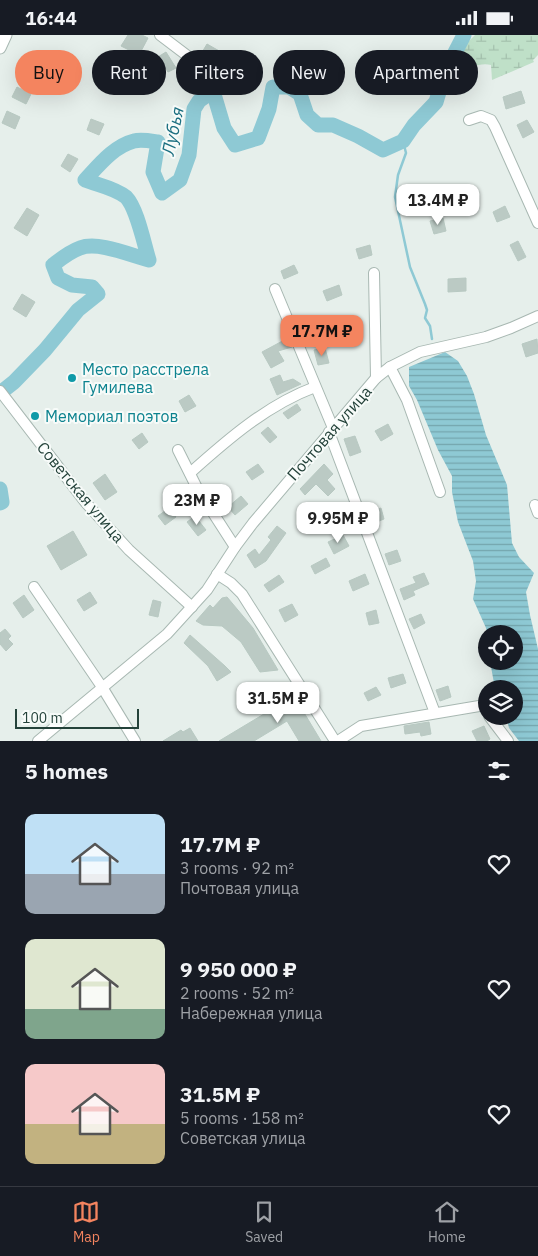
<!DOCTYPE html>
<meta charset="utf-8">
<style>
:root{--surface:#171b24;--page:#242831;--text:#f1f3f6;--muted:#9ea1a6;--line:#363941;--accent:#f4845f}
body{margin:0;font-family:"IBM Plex Sans",sans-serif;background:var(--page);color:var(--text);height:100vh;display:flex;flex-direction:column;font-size:19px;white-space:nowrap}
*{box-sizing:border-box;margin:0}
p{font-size:16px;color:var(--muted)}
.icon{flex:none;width:28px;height:28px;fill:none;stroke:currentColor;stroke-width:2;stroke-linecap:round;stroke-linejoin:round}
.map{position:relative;height:706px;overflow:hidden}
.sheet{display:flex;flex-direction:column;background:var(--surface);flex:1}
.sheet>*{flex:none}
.guide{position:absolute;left:15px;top:15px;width:509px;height:45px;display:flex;gap:10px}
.fabs{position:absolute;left:478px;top:590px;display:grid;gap:10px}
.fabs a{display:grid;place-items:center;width:45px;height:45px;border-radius:50%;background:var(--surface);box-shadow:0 5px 20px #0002;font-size:25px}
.scale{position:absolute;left:15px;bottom:12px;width:124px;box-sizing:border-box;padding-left:5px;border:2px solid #24423a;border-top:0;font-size:14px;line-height:18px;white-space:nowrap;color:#24423a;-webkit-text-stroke:4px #f7fbf9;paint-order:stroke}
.price{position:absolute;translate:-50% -42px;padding:0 11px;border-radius:10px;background:#fff;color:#222;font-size:16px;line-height:32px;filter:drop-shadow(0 1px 2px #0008)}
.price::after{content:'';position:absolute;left:50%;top:30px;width:15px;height:11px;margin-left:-8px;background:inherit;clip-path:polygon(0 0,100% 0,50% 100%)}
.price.current{background:var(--accent);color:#111}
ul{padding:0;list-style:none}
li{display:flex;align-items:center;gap:15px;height:125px;padding:0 25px}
li span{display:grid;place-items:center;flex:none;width:140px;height:100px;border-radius:10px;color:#555}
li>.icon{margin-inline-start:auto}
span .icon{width:60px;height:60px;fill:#fffc;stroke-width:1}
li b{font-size:21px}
h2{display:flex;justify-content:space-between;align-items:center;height:60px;padding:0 25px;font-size:21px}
.pill{padding:0 18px;border-radius:22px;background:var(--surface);box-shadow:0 5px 20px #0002;font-size:18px;line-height:45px}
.pill.current{background:var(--accent);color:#111}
.status{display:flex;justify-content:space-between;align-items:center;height:35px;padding:0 25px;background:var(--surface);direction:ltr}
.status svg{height:14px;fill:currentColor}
.tabs{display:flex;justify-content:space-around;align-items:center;height:70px;border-top:1px solid var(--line);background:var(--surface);font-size:14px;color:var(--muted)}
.tabs a{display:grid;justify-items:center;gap:2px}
.tabs .current{color:var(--accent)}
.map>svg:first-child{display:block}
</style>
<div class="status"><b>16:44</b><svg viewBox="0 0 49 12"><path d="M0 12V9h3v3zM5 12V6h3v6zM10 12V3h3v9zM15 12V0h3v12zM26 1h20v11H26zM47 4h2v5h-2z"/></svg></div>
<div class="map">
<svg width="538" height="706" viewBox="0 0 538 706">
<defs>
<pattern id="wetland-marsh" width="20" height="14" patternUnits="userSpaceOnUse" patternTransform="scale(1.25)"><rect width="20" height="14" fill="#bfe0c8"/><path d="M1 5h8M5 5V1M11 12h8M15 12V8" fill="none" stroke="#a4c1ad"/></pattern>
<pattern id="water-rules" width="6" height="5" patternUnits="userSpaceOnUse" patternTransform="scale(1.25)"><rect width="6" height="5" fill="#8ec9d4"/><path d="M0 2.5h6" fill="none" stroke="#74a5ad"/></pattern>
</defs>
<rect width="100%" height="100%" fill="#e6efeb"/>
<path fill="url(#wetland-marsh)" d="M475 0H538V20L533 25 534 27 492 45 491 30C480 27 470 33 462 39L455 35 468 7Z"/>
<path fill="url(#water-rules)" d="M445 317 458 326 467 341 474 359 486 400 507 450 512 508 519 522 534 538 526 557 530 580 538 614V706H519L509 693 506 681H514V654H495L490 626H514V599H487L486 593 473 564 476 546 473 526 458 487 452 457V441L438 415 417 365 409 351V332Z"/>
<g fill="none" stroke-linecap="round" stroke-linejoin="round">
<path stroke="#8ec9d4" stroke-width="2.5" d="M403 106 406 118 398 140 395 162 410 232 425 269 427 275 425 283 430 291 432 304"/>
<g stroke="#8ec9d4" stroke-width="15">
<path d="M0 358 14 347 45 315 78 275 98 259 92 252 72 250 58 243 53 230C62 223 69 217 80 213 98 206 130 220 149 225 144 209 137 173 126 162 115 153 98 150 85 145 99 130 114 111 134 106 141 104 151 106 158 107L153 137 162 158 180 145 189 120 194 74 199 66 213 56 224 93 235 110 258 103 269 74 273 52H289L300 59 307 80 318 90H333L358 101 383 115 403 106 414 90 436 67 445 37 464 0"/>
<path d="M0 454 2 467 0 468"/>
</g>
</g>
<g fill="#bbcac4" stroke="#b8c9c2">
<path d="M128 0H142L148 3 139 20 121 11Z"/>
<path d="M207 9 221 17 215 27 201 19Z"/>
<path d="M166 17 176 33 168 37 163 29 152 36 148 28Z"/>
<path d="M62 18 76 29 68 40 54 29Z"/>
<path d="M104 29 124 39 114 58 95 48Z"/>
<path d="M17 52 31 59 26 69 12 62Z"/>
<path d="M521 56 525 68 506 74 503 62Z"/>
<path d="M7 76 20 82 15 94 2 88Z"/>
<path d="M91 84 104 89 99 100 87 95Z"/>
<path d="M527 85 534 97 523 103 517 90Z"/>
<path d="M68 119 78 124 70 137 61 131Z"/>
<path d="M505 171 510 182 497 187 493 177Z"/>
<path d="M27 173 39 180 27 201 14 193Z"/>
<path d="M443 183 446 196 434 199 430 186Z"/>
<path d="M518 206 526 222 518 226 510 210Z"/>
<path d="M370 210 372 220 359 224 356 214Z"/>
<path d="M294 230 298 238 284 244 281 236Z"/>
<path d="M466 243V256L448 257V244Z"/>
<path d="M339 250 342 260 327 266 323 256Z"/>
<path d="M22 259 35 267 26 282 13 274Z"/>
<path d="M288 303 292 312 278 316 284 326 271 333 262 317Z"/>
<path d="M537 304 538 318 526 322 522 309Z"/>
<path d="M325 313 329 328 318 330 314 315Z"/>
<path d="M280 340 283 347 293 344 301 349 277 360 270 344Z"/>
<path d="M189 360 196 371 185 377 179 366Z"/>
<path d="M297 369 301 375 288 384 283 378Z"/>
<path d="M388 389 393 399 381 406 375 396Z"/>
<path d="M268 392 277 402 270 408 261 398Z"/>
<path d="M142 398 148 407 139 414 132 405Z"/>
<path d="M355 401 361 417 350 421 344 404Z"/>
<path d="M258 429 264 437 252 445 246 437Z"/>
<path d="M324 429 333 439 327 445 335 454 328 461 316 449 305 460 300 454Z"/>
<path d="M105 439 117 457 105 465 93 448Z"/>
<path d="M241 461 248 469 235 480 228 472Z"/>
<path d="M169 473 176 482 165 490 158 481Z"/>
<path d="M335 473 341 484 331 490 324 479Z"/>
<path d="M381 473 384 484 374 488 370 476Z"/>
<path d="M195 481 206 495 198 501 187 487Z"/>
<path d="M277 491 286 498 266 526 255 533 247 520 255 514 259 520 271 505 268 502Z"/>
<path d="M73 496 87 520 61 535 47 511Z"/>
<path d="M343 500 349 511 334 519 328 507Z"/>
<path d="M397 515 401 526 389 530 385 519Z"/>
<path d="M326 523 330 531 315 539 311 531Z"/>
<path d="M424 538 429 549 413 556 415 560 404 565 400 554 416 548 413 542Z"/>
<path d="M365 539 369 549 353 556 349 546Z"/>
<path d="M279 540 284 547 269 557 264 550Z"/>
<path d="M90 557 97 568 84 576 77 565Z"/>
<path d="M24 560 34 575 23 583 13 568Z"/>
<path d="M227 562 253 593 278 635 260 637 241 607 222 591 203 590 196 586 210 570 213 573 222 563Z"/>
<path d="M153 565 161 567 158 582 149 580Z"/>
<path d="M292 569 298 580 285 587 279 575Z"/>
<path d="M376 575 379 588 369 590 366 578Z"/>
<path d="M421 579 425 588 414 594 409 584Z"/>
<path d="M5 594 11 601 8 604 13 609 6 616 0 609V598Z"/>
<path d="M190 600 225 631 231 637 217 646 208 631 184 608Z"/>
<path d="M403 639 406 648 391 653 388 643Z"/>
<path d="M448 651 451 662 440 666 436 655Z"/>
<path d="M376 652 381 660 368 666 364 658Z"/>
<path d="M294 661 321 706H299L287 686 254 706H219Z"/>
<path d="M429 687 431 699 421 701 420 697 405 699 404 691Z"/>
<path d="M484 691 490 704 487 706H477L472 696Z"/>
<path d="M190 693 198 706H163L181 695 183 697Z"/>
</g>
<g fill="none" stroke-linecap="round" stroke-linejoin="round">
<defs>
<g id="minor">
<path d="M160 0 189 22"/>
<path d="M469 85 481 81 491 85 495 92 538 188"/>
<path d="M374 238 376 343"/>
<path d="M275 254 333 393"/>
<path d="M390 332 407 365 440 457"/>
<path d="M0 356 86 468 129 515 192 572"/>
<path d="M329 397 435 678"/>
<path d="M178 415 197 453 235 512"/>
<path d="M190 438C228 404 267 370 315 352"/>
<path d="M535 470 538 478"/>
<path d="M217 539 231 548 242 559 335 706"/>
<path d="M34 552 102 652 135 706"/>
<path d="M489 681 508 706"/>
<path d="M38 706 167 599 207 555 235 512 253 488 376 343 390 332 420 317 486 302 511 293 538 281"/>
<path d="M338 706 361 691 485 670 486 674"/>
</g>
<path id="tertiary" d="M0 13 6 0"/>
</defs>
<use href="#minor" stroke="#a8b8b2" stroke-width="12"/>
<use href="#tertiary" stroke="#a8b8b2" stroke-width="13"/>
<use href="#minor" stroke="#fff" stroke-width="10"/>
<use href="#tertiary" stroke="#fff" stroke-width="11"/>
</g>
<g fill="#0f9aa8" stroke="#f7fbf9" stroke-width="2">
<circle cx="72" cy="343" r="5"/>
<circle cx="35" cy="381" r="5"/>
</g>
<g text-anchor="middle" stroke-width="4" stroke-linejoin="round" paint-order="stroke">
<g font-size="16" fill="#0d838f" stroke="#f7fbf9" text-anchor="start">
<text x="82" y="340">Место расстрела<tspan x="82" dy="18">Гумилева</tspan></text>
<text x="45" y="387">Мемориал поэтов</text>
</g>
<g font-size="16" fill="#24423a" stroke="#f7fbf9">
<text transform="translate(329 398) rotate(-49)" y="6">Почтовая улица</text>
<text transform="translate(81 457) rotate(50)" y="6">Советская улица</text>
</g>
<g font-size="18" font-style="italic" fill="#1c6f80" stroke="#f7fbf9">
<text transform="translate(173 96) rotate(-78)" y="6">Лубья</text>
</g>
</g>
</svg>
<div class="fabs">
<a><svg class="icon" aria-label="locate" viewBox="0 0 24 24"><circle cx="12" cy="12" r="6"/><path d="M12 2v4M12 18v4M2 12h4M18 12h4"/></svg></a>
<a><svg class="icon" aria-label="layers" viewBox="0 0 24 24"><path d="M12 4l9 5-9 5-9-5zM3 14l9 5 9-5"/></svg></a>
</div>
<div class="scale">100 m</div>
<b class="price" style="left:438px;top:191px">13.4M ₽</b>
<b class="price current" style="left:322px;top:322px">17.7M ₽</b>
<b class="price" style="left:197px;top:491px">23M ₽</b>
<b class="price" style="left:338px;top:509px">9.95M ₽</b>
<b class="price" style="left:278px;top:689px">31.5M ₽</b>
<div class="guide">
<a class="pill current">Buy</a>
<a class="pill">Rent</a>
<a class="pill">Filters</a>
<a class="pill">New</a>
<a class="pill">Apartment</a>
</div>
</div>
<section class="sheet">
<h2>5 homes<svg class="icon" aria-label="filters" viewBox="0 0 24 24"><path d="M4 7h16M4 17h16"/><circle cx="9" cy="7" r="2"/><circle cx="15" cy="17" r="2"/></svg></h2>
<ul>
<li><span style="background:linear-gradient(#bfe0f5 60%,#9aa5b1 0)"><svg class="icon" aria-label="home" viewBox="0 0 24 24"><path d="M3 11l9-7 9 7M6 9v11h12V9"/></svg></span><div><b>17.7M ₽</b><p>3 rooms · 92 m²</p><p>Почтовая улица</p></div><svg class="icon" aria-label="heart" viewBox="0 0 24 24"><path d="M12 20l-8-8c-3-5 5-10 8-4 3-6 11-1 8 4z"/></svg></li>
<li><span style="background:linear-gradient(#dfe7d0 70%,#7fa58c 0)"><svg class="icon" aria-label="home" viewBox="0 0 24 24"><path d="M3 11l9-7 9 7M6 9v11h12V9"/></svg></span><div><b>9 950 000 ₽</b><p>2 rooms · 52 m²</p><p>Набережная улица</p></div><svg class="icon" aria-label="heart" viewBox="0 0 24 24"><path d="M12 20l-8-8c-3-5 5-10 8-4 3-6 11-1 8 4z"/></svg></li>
<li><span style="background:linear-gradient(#f6c9c9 60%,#c2b280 0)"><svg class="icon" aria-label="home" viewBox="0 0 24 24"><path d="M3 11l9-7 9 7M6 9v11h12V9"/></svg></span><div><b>31.5M ₽</b><p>5 rooms · 158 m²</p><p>Советская улица</p></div><svg class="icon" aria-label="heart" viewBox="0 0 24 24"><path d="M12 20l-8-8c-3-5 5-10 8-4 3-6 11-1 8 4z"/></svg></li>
</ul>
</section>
<nav class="tabs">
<a class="current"><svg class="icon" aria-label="map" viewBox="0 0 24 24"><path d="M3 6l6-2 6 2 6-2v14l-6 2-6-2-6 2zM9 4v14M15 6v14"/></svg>Map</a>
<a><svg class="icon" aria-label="saved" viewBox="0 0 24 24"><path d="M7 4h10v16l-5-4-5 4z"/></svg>Saved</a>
<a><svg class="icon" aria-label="home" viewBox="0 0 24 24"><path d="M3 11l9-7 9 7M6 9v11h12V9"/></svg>Home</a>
</nav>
